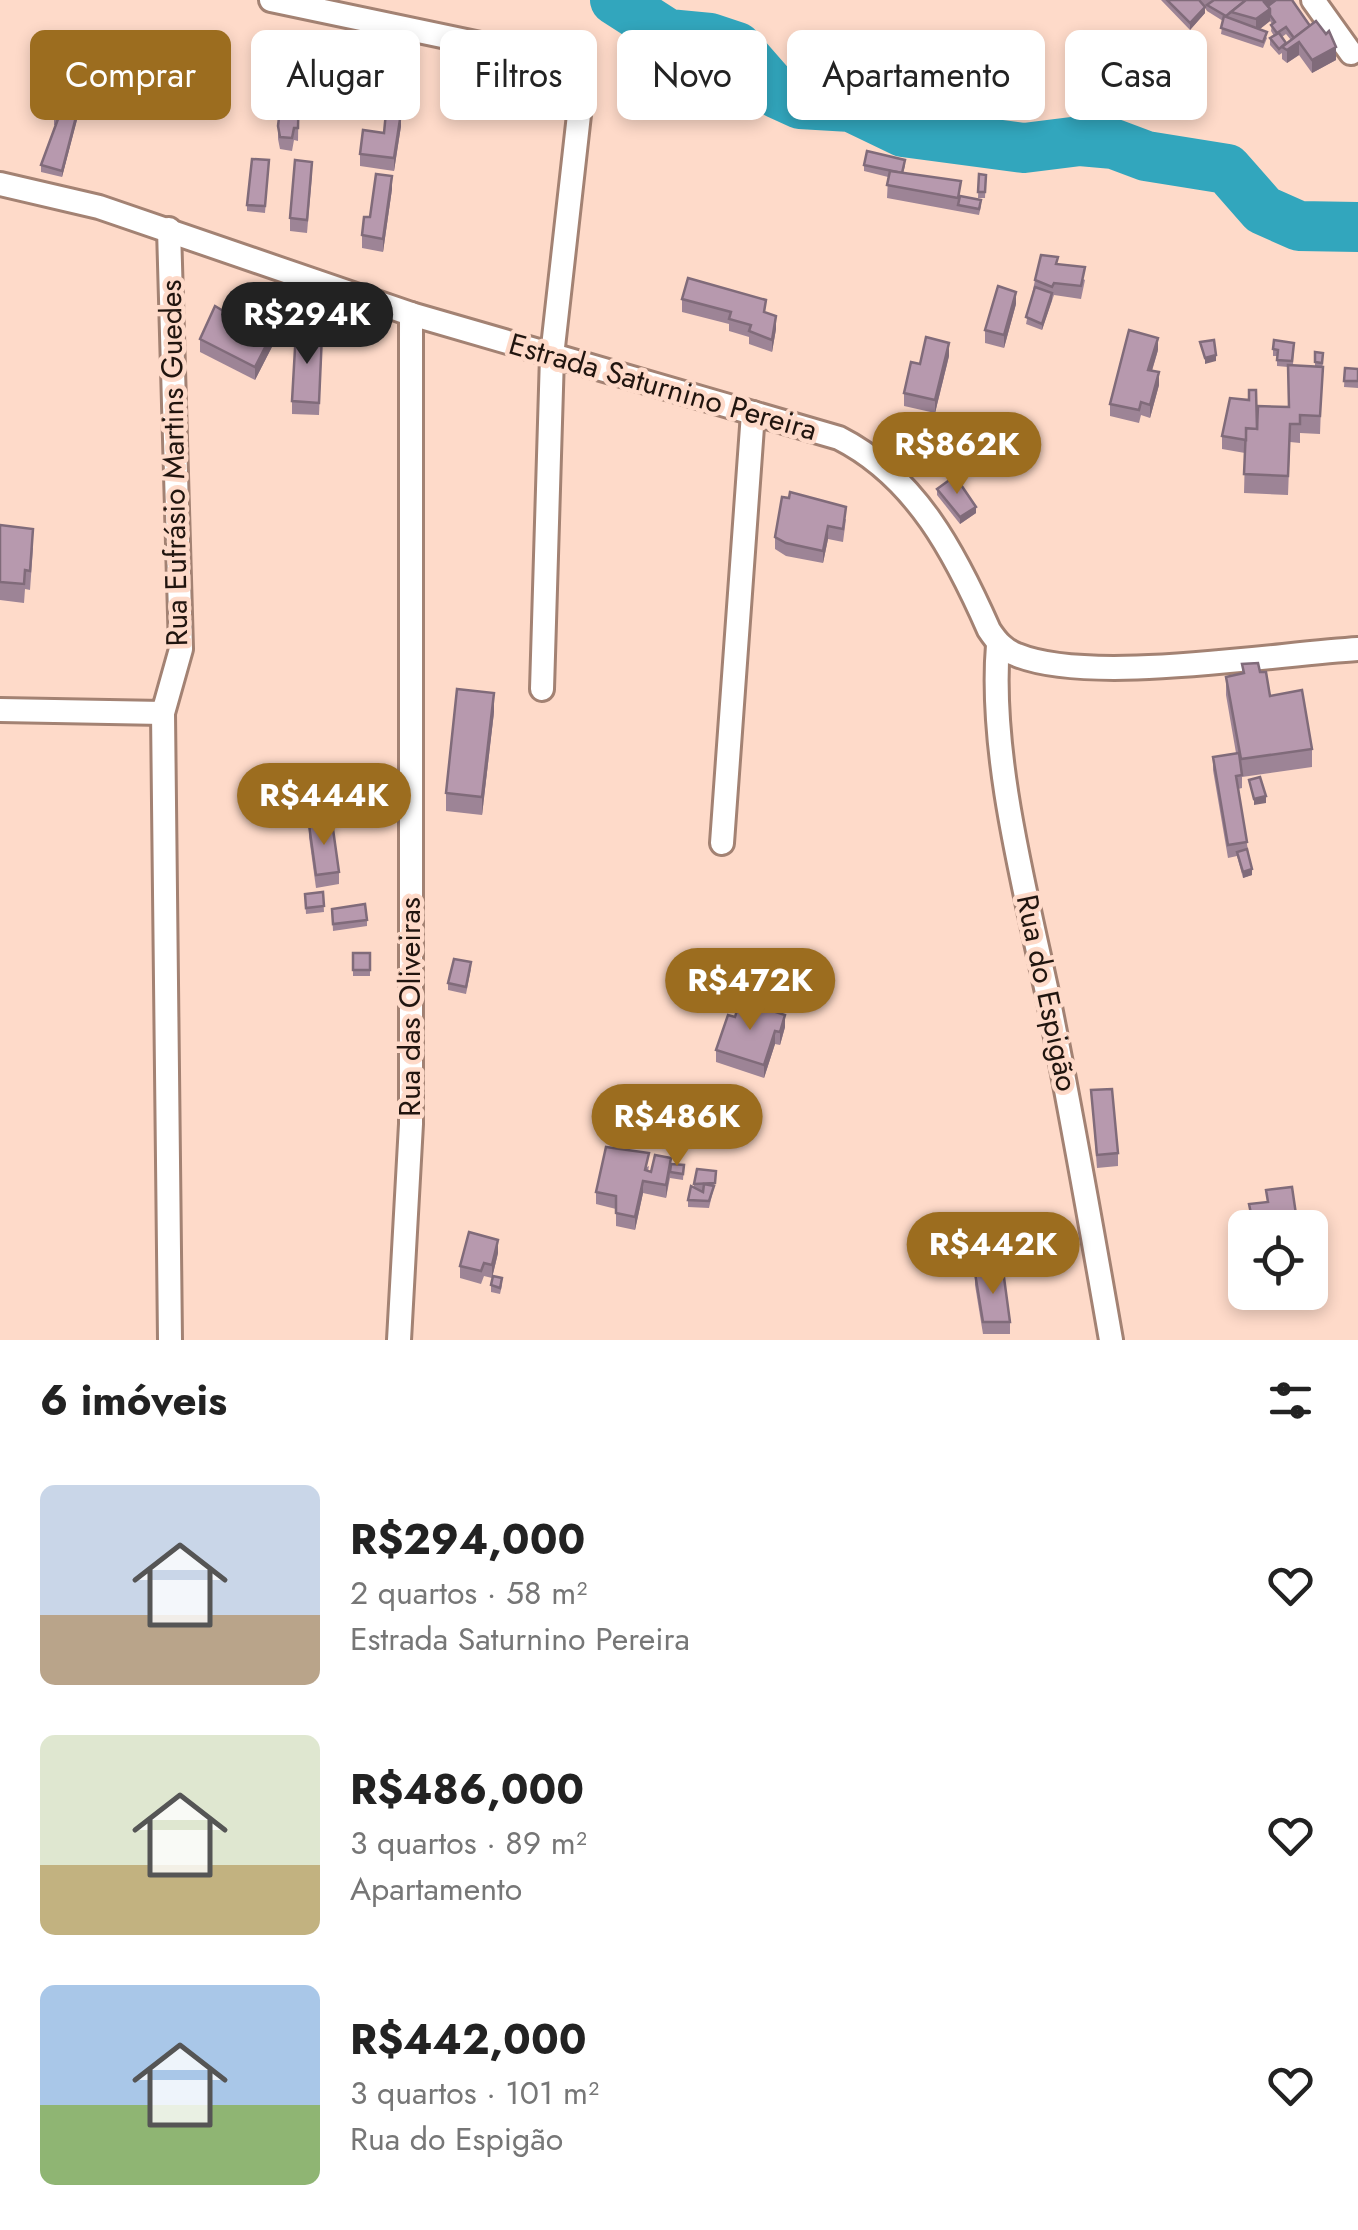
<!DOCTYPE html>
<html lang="pt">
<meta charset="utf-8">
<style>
:root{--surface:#fff;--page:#f6f6f6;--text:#222;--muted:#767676;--accent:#9c6d1f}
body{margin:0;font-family:Jost,sans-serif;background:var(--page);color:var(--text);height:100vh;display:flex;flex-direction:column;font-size:38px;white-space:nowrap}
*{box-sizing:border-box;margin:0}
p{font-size:32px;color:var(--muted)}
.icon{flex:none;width:55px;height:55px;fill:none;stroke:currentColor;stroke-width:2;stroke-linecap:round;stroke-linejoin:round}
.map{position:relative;height:1340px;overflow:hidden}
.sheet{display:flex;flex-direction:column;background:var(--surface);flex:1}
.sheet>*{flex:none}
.guide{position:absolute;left:30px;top:30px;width:1300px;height:90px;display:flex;gap:20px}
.tools{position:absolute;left:1228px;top:1210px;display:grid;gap:20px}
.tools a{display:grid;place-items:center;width:100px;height:100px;border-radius:15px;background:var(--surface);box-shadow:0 5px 15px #0003;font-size:50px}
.price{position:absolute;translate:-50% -85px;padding:0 22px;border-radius:35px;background:var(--accent);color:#fff;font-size:32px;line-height:65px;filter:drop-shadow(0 2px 5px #0008)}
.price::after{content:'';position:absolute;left:50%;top:60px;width:30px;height:22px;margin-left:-15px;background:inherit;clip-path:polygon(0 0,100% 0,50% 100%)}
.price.current{background:#222;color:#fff}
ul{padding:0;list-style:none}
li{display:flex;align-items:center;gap:30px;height:250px;padding:0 40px}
li span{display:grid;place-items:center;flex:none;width:280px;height:200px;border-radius:15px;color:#555}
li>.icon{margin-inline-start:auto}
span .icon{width:120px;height:120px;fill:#fffc;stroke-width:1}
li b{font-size:42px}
h2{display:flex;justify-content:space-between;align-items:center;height:120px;padding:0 40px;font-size:42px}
.tag{padding:0 35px;border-radius:15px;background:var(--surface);box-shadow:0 5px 15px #0003;font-size:35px;line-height:90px}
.tag.current{background:var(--accent);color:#fff}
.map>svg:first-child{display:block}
</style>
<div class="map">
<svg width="1358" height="1340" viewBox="0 0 1358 1340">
<rect width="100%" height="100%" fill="#fedac9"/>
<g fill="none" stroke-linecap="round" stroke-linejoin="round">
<path stroke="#32a6bd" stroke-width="50" d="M615 0 668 34 710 38 737 47 778 94 800 104 851 107 903 132 1024 148 1080 141 1114 144 1146 156 1227 169 1263 210 1299 226 1358 227"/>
<defs>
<g id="street">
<path d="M271 0 504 49 560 69 581 97 552 356 542 689"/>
<path d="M1313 0 1351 53"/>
<path d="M0 184 99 207 411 314 839 438C916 477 956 555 989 630 997 642 1004 650 1017 655 1090 685 1274 654 1358 649"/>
<path d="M998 645C989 754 1025 889 1048 997 1071 1111 1091 1225 1111 1340"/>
<path d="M0 710 163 713 181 649 169 229"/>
<path d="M163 713 170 1340"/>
<path d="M722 843 753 413"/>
<path d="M399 1340 411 1124V314"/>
</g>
</defs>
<use href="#street" stroke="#a38273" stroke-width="28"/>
<use href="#street" stroke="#fff" stroke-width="22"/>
</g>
<g fill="#9d8496" fill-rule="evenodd">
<path d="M1161 0H1292L1336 60 1312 73 1299 55 1287 63 1282 59V53L1279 55 1270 45V38L1274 36 1271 31 1272 24 1270 21 1260 29 1267 38 1263 48 1221 34 1223 21 1207 11 1205 8V13L1190 30ZM1286 34 1291 40 1286 44 1282 37Z"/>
<path d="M368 63 365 86 347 83V77Z"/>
<path d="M299 85 298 141 294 140 292 151 280 149 278 139V126Z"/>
<path d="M78 116 62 177 41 172V165L56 125H54V118Z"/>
<path d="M401 126 394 171 360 166V154L384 133Z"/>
<path d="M269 160 265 213 247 211V205Z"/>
<path d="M864 165 905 166 903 173 961 196 981 206 979 215 887 198 888 177 864 171Z"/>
<path d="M979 174 986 175 985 198H978Z"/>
<path d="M312 175 307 233 290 231V218Z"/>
<path d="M392 189 383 252 362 248V235L370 217Z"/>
<path d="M1058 264 1085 280 1081 299 1054 295 1042 330 1026 324 1035 280Z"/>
<path d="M682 299 766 313 776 329 772 352 749 344V337L729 331V324L682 312Z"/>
<path d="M1016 304 1004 348 985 343V330Z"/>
<path d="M225 312 277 337 255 380 200 352V339Z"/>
<path d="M1294 343 1293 365 1315 367V352L1323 353 1320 434 1300 433V443L1290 442 1288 495 1244 493 1245 453 1222 449V436L1249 400 1257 429 1288 407V367L1277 366V356H1273V349Z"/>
<path d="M322 347 319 415 292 414V401Z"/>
<path d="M1158 350 1152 371 1159 385 1150 418 1141 415 1139 423 1110 416V404Z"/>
<path d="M949 356 935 413 904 406V393L920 364Z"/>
<path d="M1345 368 1358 369V388L1344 387Z"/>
<path d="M937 489 976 513 960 524 937 495Z"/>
<path d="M846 519 843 542 828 539 823 563 786 556 775 549V537Z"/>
<path d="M0 525 33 548 30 590 25 589 24 603 0 600Z"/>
<path d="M1242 664 1260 672 1270 696 1312 749V767L1242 777V788L1238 789 1252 875 1243 878 1237 856 1228 858 1213 770V757L1236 753 1226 695V677L1242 674Z"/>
<path d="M494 712 482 815 446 811V793Z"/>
<path d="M309 825 339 872V884L316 888 309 837Z"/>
<path d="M323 892 324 912 306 914 305 894Z"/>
<path d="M332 909 367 920V926L333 931Z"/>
<rect x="353" y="953" width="17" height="23"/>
<path d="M471 969 466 994 448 990V983Z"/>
<path d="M795 1003 794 1012H783V1006Z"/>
<path d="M735 1017 785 1027 780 1045 775 1044 764 1078 716 1062V1050Z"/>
<path d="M1091 1090 1118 1153V1166L1097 1168Z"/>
<path d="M671 1164 684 1165 683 1180 670 1178 666 1198 643 1193 635 1230 616 1226V1209L596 1204V1192L649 1166 648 1171 651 1172Z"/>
<path d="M716 1178 709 1208 688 1207V1200L694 1188V1184Z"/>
<path d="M498 1253 492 1278 484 1276 481 1284 460 1278V1266Z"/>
<path d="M975 1273 1010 1322V1334H983L975 1285Z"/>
<path d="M491 1285H502L500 1294 491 1292Z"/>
<path d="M1303 1292V1301L1285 1303 1284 1294Z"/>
</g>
<g fill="#806b7a">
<path d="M1267 0H1284L1270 11V21L1256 32V19L1264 2Z"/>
<path d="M1205 7V13L1190 30V23Z"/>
<path d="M1299 43V55L1287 63V50Z"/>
<path d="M1336 47V60L1312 73V60Z"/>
<path d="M78 109V116L62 177V171Z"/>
<path d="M401 113V126L394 171V158Z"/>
<path d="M392 176V189L383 252V239Z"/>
<path d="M1016 292V304L1004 348V335Z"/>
<path d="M1052 293V300L1042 330V324Z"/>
<path d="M776 316V329L772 352V340Z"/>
<path d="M277 324V337L255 380V367Z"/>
<path d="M1158 338V350L1148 383V370Z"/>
<path d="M949 343V356L935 413V400Z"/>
<path d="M1216 355V361L1205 364V358Z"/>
<path d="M1159 372V385L1150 418V405Z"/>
<path d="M976 507V513L960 524V517Z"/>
<path d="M828 526V539L823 563V551Z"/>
<path d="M494 693V712L482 815V797Z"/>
<path d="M1266 796V803L1254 805V799Z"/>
<path d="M1252 869V875L1243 878V872Z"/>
<path d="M785 1015V1027L780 1045V1032Z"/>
<path d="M775 1031V1044L764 1078V1065Z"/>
<path d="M671 1158V1172H670L666 1198V1185Z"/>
<path d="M643 1181V1193L635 1230V1217Z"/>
<path d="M498 1240V1253L492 1278V1265Z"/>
</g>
<g fill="#b799ae" stroke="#806b7a" stroke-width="2.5">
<path d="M1167 0H1199L1205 7 1190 23Z"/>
<path d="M1214 0H1246L1226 16 1207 5Z"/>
<path d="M1246 0H1267L1264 2 1270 9 1256 19 1231 12Z"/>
<path d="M1276 0H1292L1310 26 1294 38 1286 27 1277 33 1271 25 1275 22 1270 15V9L1268 6Z"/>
<path d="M1224 16 1267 32 1263 42 1221 28Z"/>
<path d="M1316 21 1326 34 1329 31 1336 47 1312 60 1299 42 1287 50 1282 47Z"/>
<path d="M1279 33 1286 43 1279 49 1270 38Z"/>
<path d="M368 56 365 79 347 77 351 58Z"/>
<path d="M283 83 299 85 298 128H294L292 138 280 137 278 126Z"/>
<path d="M58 104 78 109 62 171 41 165 58 119 54 118Z"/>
<path d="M386 112 401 113 394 158 360 154 363 130 384 133Z"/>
<path d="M867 151 905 160 902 173 864 165Z"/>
<path d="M252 159 269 160 265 206 247 205Z"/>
<path d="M295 160 312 162 307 220 290 218Z"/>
<path d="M890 171 961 181 958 198 887 185Z"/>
<path d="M376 174 392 176 383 239 362 235 364 217H370Z"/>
<path d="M979 174 986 175 985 192H978Z"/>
<path d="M960 196 981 200 979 209 958 205Z"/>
<path d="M1041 255 1058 257 1056 264 1085 267 1081 286 1054 283 1052 287 1035 280Z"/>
<path d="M688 278 766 300 764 312 776 316 772 340 749 331 751 325 729 319 731 312 682 299Z"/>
<path d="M998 286 1016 292 1004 335 985 330Z"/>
<path d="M1035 287 1052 293 1042 324 1026 317Z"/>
<path d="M229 303 277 324 255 367 200 339 215 306 225 312Z"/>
<path d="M1129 330 1158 338 1148 370 1159 372 1150 405 1141 402 1139 410 1110 404Z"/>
<path d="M296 331 322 334 319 403 292 401Z"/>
<path d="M926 337 949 343 935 400 904 393 911 362 920 364Z"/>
<path d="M1214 340 1216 355 1205 358 1200 342Z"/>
<path d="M1274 340 1294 343 1292 361 1277 360 1278 350 1273 349Z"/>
<path d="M1315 352 1323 353 1322 363 1315 362Z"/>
<path d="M1288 365 1323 367 1320 416 1300 415V424H1290L1288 476 1244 474 1246 428 1257 429 1258 406 1289 407Z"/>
<path d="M1345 368 1358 369V381H1344Z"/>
<path d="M1249 390H1256L1257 429 1246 428V440L1222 436 1230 398 1249 400Z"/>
<path d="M955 476 976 507 960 517 937 489Z"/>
<path d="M790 492 846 507 843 529 828 526 823 551 786 543 775 537 782 497 789 498Z"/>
<path d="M0 525 33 529 30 571 25 570 24 584 0 582Z"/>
<path d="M1258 663 1260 672H1266L1270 696 1302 690 1312 749 1241 759 1226 677 1244 673 1242 664Z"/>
<path d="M457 689 494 693 482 797 446 793Z"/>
<path d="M1239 753 1242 775 1236 776 1247 842 1228 845 1213 757Z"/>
<path d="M1260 777 1266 796 1254 799 1249 780Z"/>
<path d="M332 822 339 872 316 875 309 825Z"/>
<path d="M1247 849 1252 869 1243 872 1237 852Z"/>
<path d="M323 892 324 906 306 908 305 894Z"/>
<path d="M365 904 367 920 333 924 332 909Z"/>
<rect x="353" y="953" width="17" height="17"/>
<path d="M454 959 471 962 466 987 448 983Z"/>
<path d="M785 995 795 997 794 1005 783 1006Z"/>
<path d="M740 1000 785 1015 780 1032 775 1031 764 1065 716 1050 728 1015 735 1017Z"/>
<path d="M1112 1089 1118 1153 1097 1155 1091 1090Z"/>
<path d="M606 1147 649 1153 645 1170 651 1172 655 1155 671 1158 666 1185 643 1181 635 1217 616 1213V1196L596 1192Z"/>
<path d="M671 1164 684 1165 683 1174 670 1172Z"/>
<path d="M697 1169 716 1171 715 1183 694 1184Z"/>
<path d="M704 1184 714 1186 709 1201 688 1200 691 1186 703 1192Z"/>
<path d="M1292 1187 1298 1228H1254L1249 1204 1268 1202 1266 1190Z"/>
<path d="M469 1232 498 1240 492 1265 484 1263 481 1271 460 1266Z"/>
<path d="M1003 1270 1010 1322H983L975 1273Z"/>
<path d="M493 1276 502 1278 500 1288 491 1285Z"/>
<path d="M1285 1292H1303V1294L1285 1297Z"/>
</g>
<g text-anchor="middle" stroke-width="9" stroke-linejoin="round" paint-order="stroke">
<g font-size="30" fill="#21150f" stroke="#fedac9">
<text transform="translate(663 387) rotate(16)" y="10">Estrada Saturnino Pereira</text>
<text transform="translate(174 463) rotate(-91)" y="10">Rua Eufrásio Martins Guedes</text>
<text transform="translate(1047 993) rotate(78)" y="10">Rua do Espigão</text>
<text transform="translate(410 1007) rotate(-90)" y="10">Rua das Oliveiras</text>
</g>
</g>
</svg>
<div class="tools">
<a><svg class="icon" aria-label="locate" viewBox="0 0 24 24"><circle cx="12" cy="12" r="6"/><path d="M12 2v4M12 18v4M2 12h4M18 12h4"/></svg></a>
</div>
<b class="price current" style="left:307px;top:367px">R$294K</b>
<b class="price" style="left:957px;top:497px">R$862K</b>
<b class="price" style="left:324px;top:848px">R$444K</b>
<b class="price" style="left:750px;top:1033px">R$472K</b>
<b class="price" style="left:677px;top:1169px">R$486K</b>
<b class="price" style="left:993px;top:1297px">R$442K</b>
<div class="guide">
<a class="tag current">Comprar</a>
<a class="tag">Alugar</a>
<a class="tag">Filtros</a>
<a class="tag">Novo</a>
<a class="tag">Apartamento</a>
<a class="tag">Casa</a>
</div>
</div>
<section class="sheet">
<h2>6 imóveis<svg class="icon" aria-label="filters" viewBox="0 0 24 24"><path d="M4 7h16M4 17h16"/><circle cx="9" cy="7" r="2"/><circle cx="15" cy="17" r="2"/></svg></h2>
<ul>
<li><span style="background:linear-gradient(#c9d6e8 65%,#b9a48a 0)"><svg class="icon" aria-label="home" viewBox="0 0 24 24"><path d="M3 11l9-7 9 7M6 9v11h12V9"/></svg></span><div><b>R$294,000</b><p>2 quartos · 58 m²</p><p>Estrada Saturnino Pereira</p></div><svg class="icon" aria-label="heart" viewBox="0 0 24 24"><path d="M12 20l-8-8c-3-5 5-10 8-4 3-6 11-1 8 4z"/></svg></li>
<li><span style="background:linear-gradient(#dfe7d0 65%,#c2b280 0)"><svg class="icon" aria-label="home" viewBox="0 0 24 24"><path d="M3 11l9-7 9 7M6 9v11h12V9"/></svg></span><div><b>R$486,000</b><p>3 quartos · 89 m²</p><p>Apartamento</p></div><svg class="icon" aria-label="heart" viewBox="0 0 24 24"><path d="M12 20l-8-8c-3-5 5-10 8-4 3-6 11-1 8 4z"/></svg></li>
<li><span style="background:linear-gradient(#a9c7e8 60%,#8fb573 0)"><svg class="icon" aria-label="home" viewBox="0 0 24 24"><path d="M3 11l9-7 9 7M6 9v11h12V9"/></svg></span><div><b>R$442,000</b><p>3 quartos · 101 m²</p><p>Rua do Espigão</p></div><svg class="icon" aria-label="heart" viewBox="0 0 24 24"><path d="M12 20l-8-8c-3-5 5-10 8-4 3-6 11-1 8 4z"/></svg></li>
</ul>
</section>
